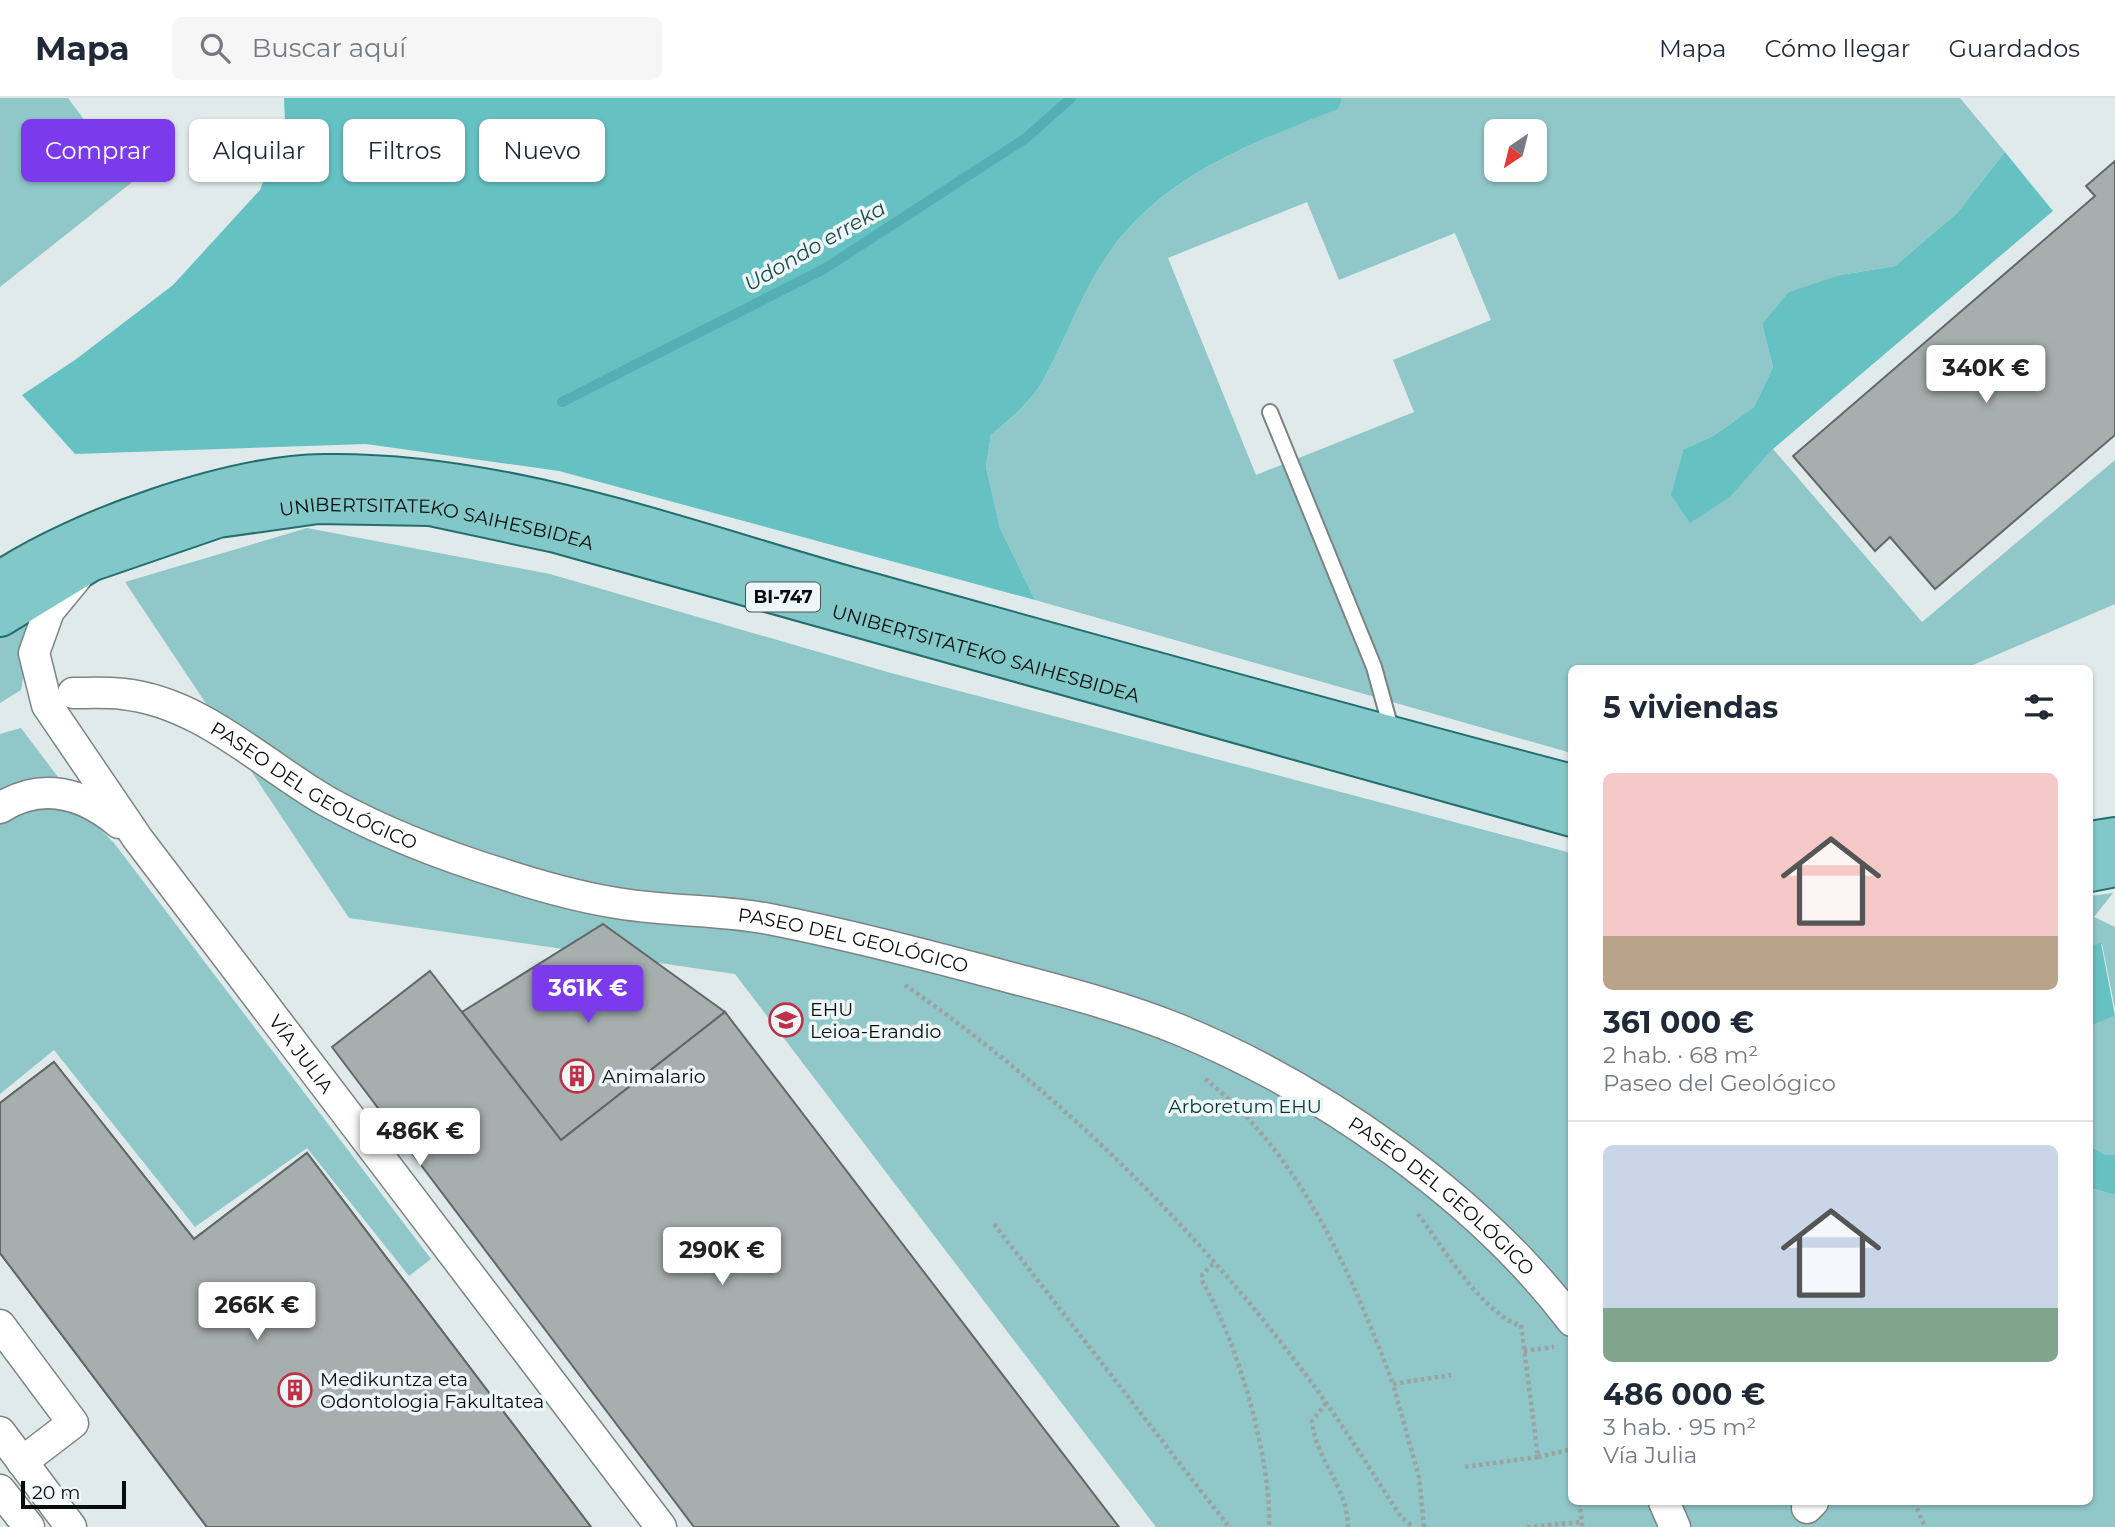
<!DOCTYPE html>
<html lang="es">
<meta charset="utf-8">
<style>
:root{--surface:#fff;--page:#f6f6f7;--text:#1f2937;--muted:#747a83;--line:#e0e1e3;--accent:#7c3aed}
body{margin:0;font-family:Montserrat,sans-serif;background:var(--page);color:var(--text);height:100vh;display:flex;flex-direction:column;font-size:26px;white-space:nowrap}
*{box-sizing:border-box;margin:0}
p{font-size:23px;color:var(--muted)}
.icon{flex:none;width:38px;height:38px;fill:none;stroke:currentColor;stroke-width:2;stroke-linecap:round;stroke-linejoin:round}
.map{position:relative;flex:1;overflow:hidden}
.side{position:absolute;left:1568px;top:567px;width:525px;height:840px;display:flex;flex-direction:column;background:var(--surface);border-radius:10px;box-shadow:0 2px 5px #0004}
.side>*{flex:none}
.hud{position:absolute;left:21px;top:21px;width:665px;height:63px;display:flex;gap:14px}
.needle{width:46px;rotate:215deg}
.buttons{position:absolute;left:1484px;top:21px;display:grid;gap:14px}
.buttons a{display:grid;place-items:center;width:63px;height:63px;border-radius:10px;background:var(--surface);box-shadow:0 2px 5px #0004;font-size:35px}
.scale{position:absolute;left:21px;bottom:18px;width:105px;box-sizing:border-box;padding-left:7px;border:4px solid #090c0c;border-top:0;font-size:19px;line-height:24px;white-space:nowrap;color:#090c0c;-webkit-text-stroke:5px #eef7f7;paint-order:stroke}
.price{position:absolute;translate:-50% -60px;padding:0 16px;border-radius:7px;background:#fff;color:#222;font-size:23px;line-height:46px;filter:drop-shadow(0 2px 4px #0008)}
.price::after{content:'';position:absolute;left:50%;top:42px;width:21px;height:16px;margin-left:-10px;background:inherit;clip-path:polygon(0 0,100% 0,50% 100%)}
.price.active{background:var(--accent);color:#fff}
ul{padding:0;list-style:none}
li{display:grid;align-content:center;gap:14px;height:371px;padding:0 35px}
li+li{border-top:2px solid var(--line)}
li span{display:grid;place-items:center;height:217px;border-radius:10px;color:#555}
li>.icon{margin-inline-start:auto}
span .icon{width:126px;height:126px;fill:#fffc;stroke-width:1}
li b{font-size:30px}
h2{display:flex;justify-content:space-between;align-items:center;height:84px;padding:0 35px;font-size:30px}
.tag{padding:0 24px;border-radius:10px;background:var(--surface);box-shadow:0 2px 5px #0004;font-size:24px;line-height:63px}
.tag.active{background:var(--accent);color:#fff}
header{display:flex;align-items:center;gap:42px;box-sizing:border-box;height:98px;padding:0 35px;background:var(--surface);border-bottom:2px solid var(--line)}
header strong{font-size:33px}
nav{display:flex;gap:38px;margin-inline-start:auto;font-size:24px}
.search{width:490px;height:63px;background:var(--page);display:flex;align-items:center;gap:18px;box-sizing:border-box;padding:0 24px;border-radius:10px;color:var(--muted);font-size:26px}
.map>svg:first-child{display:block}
</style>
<header>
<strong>Mapa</strong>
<div class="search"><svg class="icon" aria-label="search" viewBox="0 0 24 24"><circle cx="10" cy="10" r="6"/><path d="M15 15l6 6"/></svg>Buscar aquí</div>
<nav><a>Mapa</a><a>Cómo llegar</a><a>Guardados</a></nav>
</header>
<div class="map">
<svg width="2115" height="1429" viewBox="0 0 2115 1429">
<rect width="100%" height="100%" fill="#e1eaea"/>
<g fill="#90c7c8" fill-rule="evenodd">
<path d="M0 0H68L131 85 0 189Z"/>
<path d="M1342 0H1960L2005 54 1957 115 1895 168 1840 177 1762 226 1773 269 1754 309 1713 338 1684 351 1731 398 1773 351 1922 524 2115 362V506L1966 570H1572L1571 655 1035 502 1000 430 986 369 991 337C1010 322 1029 306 1042 284 1066 242 1082 192 1111 152 1167 75 1253 45 1337 11ZM1496 33H1535V72H1496ZM1307 104 1339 182 1455 135 1491 222 1393 262 1414 314 1256 377 1168 160Z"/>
<path d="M307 430 550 476 891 575 1571 755 1572 1404H2090V1090L2115 1097V1429H1156L735 876 349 820 125 484Z"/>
<path d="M35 511 21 592 0 605V536Z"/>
<path d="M21 630 61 683 21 682 0 691V636Z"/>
<path d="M30 708C72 708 85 714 114 745L431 1161 409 1178 307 1050 195 1129 54 952 0 996V721Z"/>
<path d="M2113 795 2094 819 2115 829V911L2102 846 2090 848V798Z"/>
<path d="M2115 918V1057H2106L2090 1048V928Z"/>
</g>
<g fill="#66c1c3">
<path d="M284 0H1342L1338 11C1253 45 1167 75 1111 152 1082 192 1066 242 1042 284 1029 306 1010 321 991 337L986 369 1000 430 1035 502 559 373 366 346 75 356 22 297 75 262 173 187 260 92 285 25Z"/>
<path d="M2005 54 2053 113 1773 351 1731 398 1690 425 1671 397 1684 351 1713 338 1754 309 1773 269 1762 226 1789 194 1840 177 1895 168 1957 115Z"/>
<path d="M2101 845 2115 918 2090 928V848Z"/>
<path d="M2090 1048 2106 1057H2115V1097L2090 1090Z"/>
</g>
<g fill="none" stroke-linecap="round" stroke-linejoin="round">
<path stroke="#53afb1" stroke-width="10" d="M562 304 824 171 1026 40 1071 0"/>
</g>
<g fill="#a6aeae" stroke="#606868" stroke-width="2">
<path d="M2115 63V337L1935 491 1890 439 1875 453 1793 358 2095 98 2086 88Z"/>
<path d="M603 826 725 914 561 1042 462 914Z"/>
<path d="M430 873 561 1042 725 914 1119 1429H694L332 949Z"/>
<path d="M54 964 194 1141 307 1055 591 1429H207L0 1155V1005Z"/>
<path d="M54 964 194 1141 307 1055 591 1429H207L0 1155V1005Z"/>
</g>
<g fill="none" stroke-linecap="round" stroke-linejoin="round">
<defs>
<path id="lane" d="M1270 314 1374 569 1392 634"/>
<g id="street">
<path id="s1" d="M77 479 49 513 34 555 47 607 138 741 661 1429"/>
<path id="s2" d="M73 595C89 595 106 594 123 596 201 604 263 667 328 704 384 735 444 758 506 777 540 788 576 798 611 804 663 814 717 811 769 821 851 837 931 858 1012 880 1069 895 1126 910 1180 932 1323 991 1479 1100 1572 1223"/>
<path d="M0 710C42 683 83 695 119 725"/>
<path d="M0 1227 73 1325 22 1364"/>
<path d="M0 1334 71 1429"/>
<path d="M0 1392 29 1429"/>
<path d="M1664 1404 1675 1429"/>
<path d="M1807 1410 1813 1404"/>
</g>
<g id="primary">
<path d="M0 483C78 431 230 377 324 376 502 373 681 441 851 489 1091 556 1331 623 1572 686"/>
<path id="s3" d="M0 519 90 464 218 420 318 406 430 408 556 435 1572 719"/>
<path d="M2090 743 2115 739"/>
<path d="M2090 774 2115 769"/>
</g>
</defs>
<use href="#lane" stroke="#7c8383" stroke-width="18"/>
<use href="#street" stroke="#7c8383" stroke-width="33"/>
<use href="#primary" stroke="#236e6f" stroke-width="42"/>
<g stroke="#9ba2a2" stroke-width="4.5" stroke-dasharray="3.5 3.5" stroke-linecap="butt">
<path d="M905 887C1065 998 1208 1141 1322 1299 1350 1338 1375 1379 1401 1419L1413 1429"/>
<path d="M1205 981C1301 1056 1351 1175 1393 1286"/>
<path d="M1418 1116C1440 1145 1485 1220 1521 1227L1538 1359 1464 1369"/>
<path d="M994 1126 1229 1429"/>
<path d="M1213 1166 1202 1177 1203 1185C1237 1242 1272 1363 1269 1429"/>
<path d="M1524 1253 1554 1249"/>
<path d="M1326 1305 1312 1323C1315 1361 1348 1389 1348 1429"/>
<path d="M1538 1359 1572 1351"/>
<path d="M1579 1404 1582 1424"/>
<path d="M1914 1404 1925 1429"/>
<path d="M1424 1429 1419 1379 1393 1286 1451 1277"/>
<path d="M1527 1429 1582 1424V1429"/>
</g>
<use href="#lane" stroke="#fff" stroke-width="14"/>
<use href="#street" stroke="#fff" stroke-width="30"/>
<use href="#primary" stroke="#83c8c9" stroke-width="38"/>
</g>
<defs>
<symbol id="university-ring" viewBox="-11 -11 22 22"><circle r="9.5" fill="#eef7f7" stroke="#bf2f47" stroke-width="1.5"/><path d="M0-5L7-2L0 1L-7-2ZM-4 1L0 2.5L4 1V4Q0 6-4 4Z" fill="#bf2f47"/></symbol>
<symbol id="building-ring" viewBox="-11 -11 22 22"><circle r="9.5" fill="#eef7f7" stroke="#bf2f47" stroke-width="1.5"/><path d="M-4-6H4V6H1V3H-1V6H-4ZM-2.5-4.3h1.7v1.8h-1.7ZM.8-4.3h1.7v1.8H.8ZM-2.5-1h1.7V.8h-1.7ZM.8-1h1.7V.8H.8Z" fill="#bf2f47"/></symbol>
</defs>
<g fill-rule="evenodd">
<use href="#university-ring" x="767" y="903" width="38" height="38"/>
<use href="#building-ring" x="558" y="959" width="38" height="38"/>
<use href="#building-ring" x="276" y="1273" width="38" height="38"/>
</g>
<g text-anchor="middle" stroke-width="7" stroke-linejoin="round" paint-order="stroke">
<rect fill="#eef7f7" stroke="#4e5252" stroke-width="2" x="746" y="484.5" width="74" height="29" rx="5"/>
<g font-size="18" font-weight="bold" fill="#090c0c">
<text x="783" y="505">BI-747</text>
</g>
<g font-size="19" fill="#090c0c" stroke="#eef7f7">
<text dy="7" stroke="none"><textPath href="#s3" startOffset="462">UNIBERTSITATEKO SAIHESBIDEA</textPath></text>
<text dy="7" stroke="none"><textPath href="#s3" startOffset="1029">UNIBERTSITATEKO SAIHESBIDEA</textPath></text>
<text dy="7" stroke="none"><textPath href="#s2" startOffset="264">PASEO DEL GEOLÓGICO</textPath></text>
<text dy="7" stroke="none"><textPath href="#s2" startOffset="831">PASEO DEL GEOLÓGICO</textPath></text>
<text dy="7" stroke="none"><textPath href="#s1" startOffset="574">VÍA JULIA</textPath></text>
<text dy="7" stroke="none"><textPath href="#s2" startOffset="1482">PASEO DEL GEOLÓGICO</textPath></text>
</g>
<g font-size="19" fill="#090c0c" stroke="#eef7f7" text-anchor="start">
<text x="810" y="918">EHU<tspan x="810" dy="22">Leioa-Erandio</tspan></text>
<text x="602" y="985">Animalario</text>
<text x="320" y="1288">Medikuntza eta<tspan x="320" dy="22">Odontologia Fakultatea</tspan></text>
</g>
<g font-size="19" fill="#0a3838" stroke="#eef7f7">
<text x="1245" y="1015">Arboretum EHU</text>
</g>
<g font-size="21" font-style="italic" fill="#204a4b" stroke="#eef7f7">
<text transform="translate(815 148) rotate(-30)" y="7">Udondo erreka</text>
</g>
</g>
</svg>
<div class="buttons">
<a><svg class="needle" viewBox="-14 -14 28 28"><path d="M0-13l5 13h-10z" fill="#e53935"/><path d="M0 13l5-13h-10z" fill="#747a83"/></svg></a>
</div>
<div class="scale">20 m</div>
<b class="price" style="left:1986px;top:307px">340K €</b>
<b class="price active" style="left:588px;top:927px">361K €</b>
<b class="price" style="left:420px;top:1070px">486K €</b>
<b class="price" style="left:722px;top:1189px">290K €</b>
<b class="price" style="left:257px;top:1244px">266K €</b>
<div class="hud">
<a class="tag active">Comprar</a>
<a class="tag">Alquilar</a>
<a class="tag">Filtros</a>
<a class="tag">Nuevo</a>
</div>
<section class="side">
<h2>5 viviendas<svg class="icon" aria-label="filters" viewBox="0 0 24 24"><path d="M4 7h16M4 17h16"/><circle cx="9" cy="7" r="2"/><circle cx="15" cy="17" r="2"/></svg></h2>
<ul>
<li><span style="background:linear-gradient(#f6c9c9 75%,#b9a48a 0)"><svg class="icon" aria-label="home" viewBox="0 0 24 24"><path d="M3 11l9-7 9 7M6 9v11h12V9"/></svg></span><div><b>361 000 €</b><p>2 hab. · 68 m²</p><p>Paseo del Geológico</p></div></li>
<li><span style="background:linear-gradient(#c9d6e8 75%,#7fa58c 0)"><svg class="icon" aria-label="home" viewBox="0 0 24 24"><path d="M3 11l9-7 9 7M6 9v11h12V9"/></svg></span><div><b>486 000 €</b><p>3 hab. · 95 m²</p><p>Vía Julia</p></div></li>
</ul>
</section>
</div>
